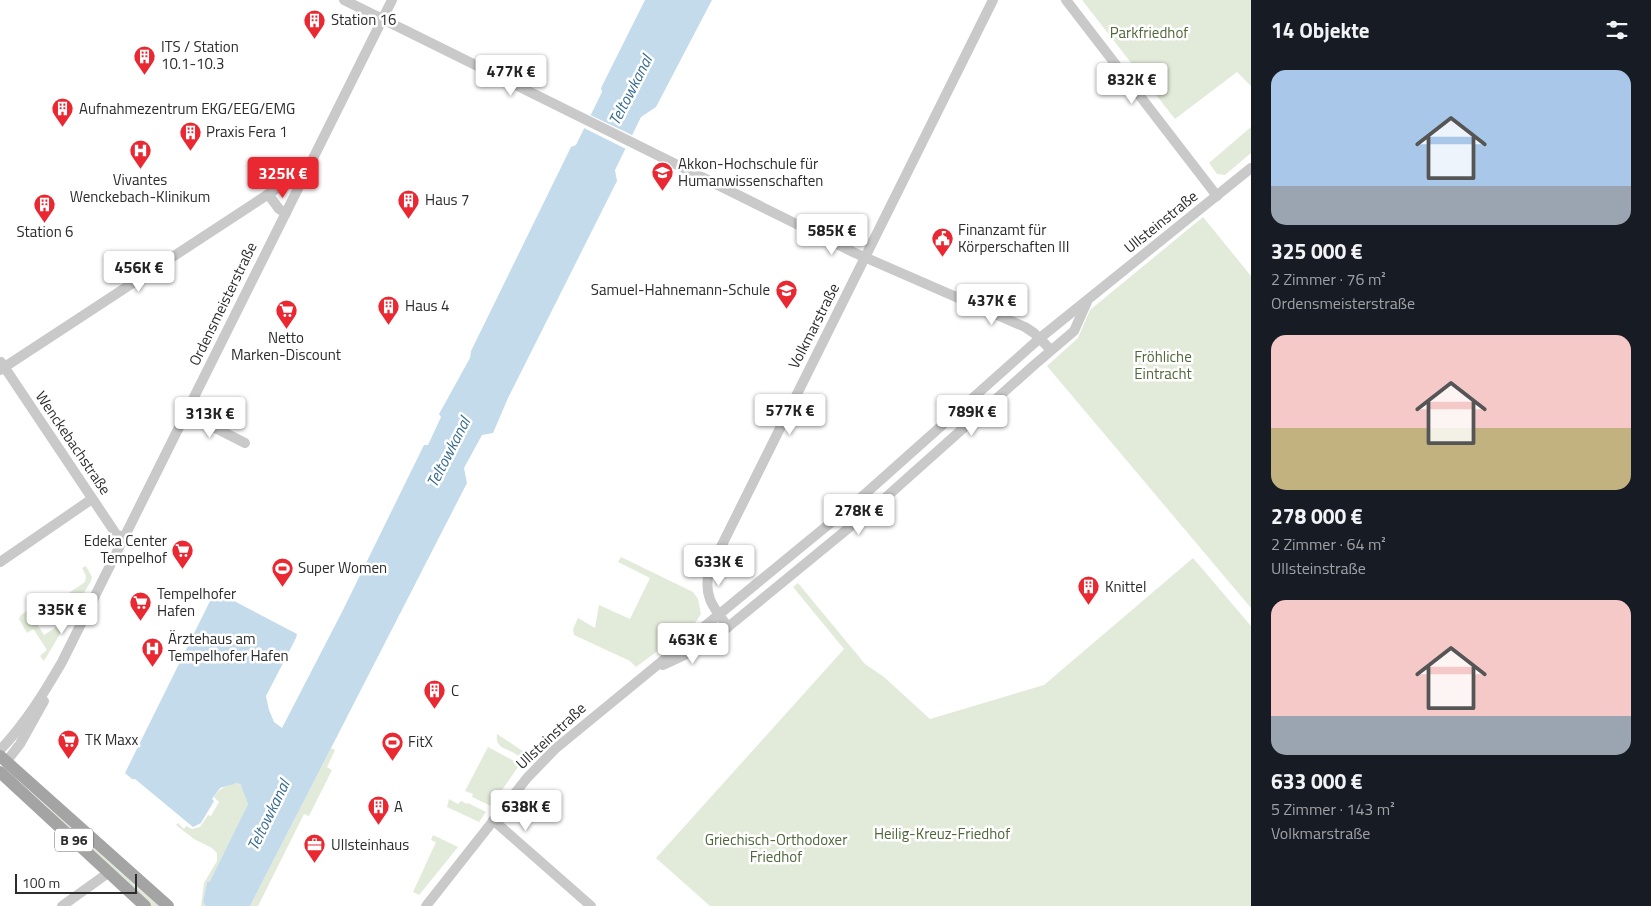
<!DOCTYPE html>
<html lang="de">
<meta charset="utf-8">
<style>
:root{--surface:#171b24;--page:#242831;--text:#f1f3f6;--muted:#9ea1a6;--accent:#e92832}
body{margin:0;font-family:"Titillium Web",sans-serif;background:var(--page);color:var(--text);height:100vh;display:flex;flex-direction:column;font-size:19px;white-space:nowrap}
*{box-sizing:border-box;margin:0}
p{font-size:16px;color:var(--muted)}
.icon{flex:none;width:28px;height:28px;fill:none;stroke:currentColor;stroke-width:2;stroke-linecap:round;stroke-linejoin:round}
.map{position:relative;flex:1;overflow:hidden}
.side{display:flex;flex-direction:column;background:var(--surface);width:400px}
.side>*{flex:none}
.scale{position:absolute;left:15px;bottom:12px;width:122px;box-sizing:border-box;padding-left:5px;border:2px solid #2c2c2c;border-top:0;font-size:14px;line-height:18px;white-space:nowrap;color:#2c2c2c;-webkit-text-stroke:4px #fff;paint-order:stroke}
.price{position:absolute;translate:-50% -42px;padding:0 11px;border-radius:5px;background:#fff;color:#222;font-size:16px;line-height:32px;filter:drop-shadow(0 1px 2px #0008)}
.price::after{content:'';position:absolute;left:50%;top:30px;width:15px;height:11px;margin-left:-8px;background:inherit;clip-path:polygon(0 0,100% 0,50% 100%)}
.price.active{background:var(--accent);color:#fff}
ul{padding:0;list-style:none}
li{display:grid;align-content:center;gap:10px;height:265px;padding:0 20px}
li span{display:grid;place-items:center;height:155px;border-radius:15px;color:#555}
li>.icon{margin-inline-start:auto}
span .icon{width:90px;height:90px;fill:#fffc;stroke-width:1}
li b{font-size:21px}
h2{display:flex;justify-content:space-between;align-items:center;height:60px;padding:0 20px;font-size:21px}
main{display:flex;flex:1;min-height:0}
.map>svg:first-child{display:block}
</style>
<main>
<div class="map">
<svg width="1251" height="906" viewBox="0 0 1251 906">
<rect width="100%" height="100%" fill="#fff"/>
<g fill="#e2ebd9">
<path d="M1082 0H1251V86L1237 72 1175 119Z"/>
<path d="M1251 127V153L1225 175 1217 174 1209 163Z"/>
<path d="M1203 217 1251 276V608L1047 366 1078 338 1090 310Z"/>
<path d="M621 557 693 592 698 599 701 614 695 623 636 667 630 661 574 635 573 629 578 618 595 628 599 605 630 619 650 578 618 562Z"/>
<path d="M1193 558 1251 626V906H710L656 858 844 649 793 587 798 583 865 664 884 677 930 719 1044 685Z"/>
<path d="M86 566 92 577 91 581 44 661 40 656 47 650 34 630H32L27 633 19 619 21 615 42 600 44 603 30 613 44 635 59 625 63 619 61 612 55 609 49 610 47 608 85 582 86 576 82 568Z"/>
<circle cx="54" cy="617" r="5.5"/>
<path d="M497 734 529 755 524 760C521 758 518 755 514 753 505 748 495 748 497 734Z"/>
<path d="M488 747 520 764 491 806 472 797 473 794 465 791Z"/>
<path d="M331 748 335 750 327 767 332 770 309 816 304 814 258 906H250Z"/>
<path d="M237 783 243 787 248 804 210 881 207 882 203 902 206 905V906H201L204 883 217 861V853L212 848 194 839 176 825 178 823 184 829 186 826 192 829 200 827 208 815 211 816 219 802 214 797C220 787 226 786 237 783Z"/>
<path d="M449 799 458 804 461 801 467 804 468 803 486 812 479 822 447 807Z"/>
<path d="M46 806 55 813 159 906H151L118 877Z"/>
<path d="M433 835 458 847 419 895 413 892 436 842 431 840Z"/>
</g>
<path fill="#c4dbeb" d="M645 0H712L656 107 641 117 615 170 617 181 508 398 493 433 482 435 464 468 467 483 250 906H206L203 902 207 882 210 881 248 804 241 785 237 783 220 788 212 799 214 801 201 823 193 827 135 779H132L125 773 215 591 297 634 296 638 266 696 269 710 274 722 282 728 342 612 424 445H428L441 417 439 414 470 358 471 351 571 147 576 145 602 92 601 88Z"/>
<path fill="#fff" d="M588 114 634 136 628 150 582 127Z"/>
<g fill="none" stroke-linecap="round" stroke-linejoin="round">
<g stroke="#c9c9c9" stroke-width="10">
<path d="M344 0 855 253 1025 327 1034 333 1051 350"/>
<path d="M1066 0 1217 196"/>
<path d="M268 194 279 209 286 213"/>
<path d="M1 362 110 525 116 534 124 538"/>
<path d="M0 370 296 176 302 179"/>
<path d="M186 413 245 443"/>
<path d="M0 562 92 499"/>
<path d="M728 627C714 608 703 597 709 571L993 0"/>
<path d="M663 665 702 647 728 627 884 499 1033 366 1074 331 1087 302"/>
<path d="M0 750C25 724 44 693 62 662L392 0"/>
<path d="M6 762 20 744 44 701"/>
<path d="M493 820 591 906"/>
<path d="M62 906 108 873"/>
<path d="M426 906 527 778 555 749 856 502 1040 338 1251 168"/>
</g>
<g stroke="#a4a4a4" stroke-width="12">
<path d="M0 756 168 906"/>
<path d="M0 772 145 906"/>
</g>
</g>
<defs>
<symbol id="building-pin" viewBox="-11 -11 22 30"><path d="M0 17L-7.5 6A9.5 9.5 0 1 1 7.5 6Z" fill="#e92832" stroke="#fff"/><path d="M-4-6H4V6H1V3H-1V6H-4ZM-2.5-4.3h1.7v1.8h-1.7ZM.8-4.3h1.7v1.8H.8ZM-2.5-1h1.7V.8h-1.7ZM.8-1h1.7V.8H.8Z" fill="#fff"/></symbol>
<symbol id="hospital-pin" viewBox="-11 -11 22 30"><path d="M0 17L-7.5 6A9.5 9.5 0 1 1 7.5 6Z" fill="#e92832" stroke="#fff"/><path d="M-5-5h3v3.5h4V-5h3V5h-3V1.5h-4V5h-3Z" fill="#fff"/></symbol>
<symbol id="university-pin" viewBox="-11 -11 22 30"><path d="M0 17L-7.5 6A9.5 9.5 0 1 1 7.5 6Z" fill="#e92832" stroke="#fff"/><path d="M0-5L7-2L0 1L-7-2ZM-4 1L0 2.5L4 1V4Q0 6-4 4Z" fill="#fff"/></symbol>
<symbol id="civic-pin" viewBox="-11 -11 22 30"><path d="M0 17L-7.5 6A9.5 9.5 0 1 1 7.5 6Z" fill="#e92832" stroke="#fff"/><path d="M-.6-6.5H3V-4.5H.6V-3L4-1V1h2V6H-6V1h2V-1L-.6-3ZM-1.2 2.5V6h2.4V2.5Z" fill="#fff"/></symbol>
<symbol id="school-pin" viewBox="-11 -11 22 30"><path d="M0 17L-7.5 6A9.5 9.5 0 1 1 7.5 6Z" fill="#e92832" stroke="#fff"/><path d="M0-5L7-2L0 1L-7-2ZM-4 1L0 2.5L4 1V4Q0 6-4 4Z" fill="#fff"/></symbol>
<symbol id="supermarket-pin" viewBox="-11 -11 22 30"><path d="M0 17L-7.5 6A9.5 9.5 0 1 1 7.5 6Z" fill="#e92832" stroke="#fff"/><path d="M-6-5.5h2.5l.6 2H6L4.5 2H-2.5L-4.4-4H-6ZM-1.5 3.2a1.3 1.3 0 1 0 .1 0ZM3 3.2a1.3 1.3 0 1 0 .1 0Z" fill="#fff"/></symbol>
<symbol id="stadium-pin" viewBox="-11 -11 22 30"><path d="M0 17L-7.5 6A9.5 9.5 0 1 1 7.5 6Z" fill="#e92832" stroke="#fff"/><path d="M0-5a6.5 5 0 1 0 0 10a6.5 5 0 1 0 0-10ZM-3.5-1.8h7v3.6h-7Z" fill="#fff"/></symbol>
<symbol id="office-pin" viewBox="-11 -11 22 30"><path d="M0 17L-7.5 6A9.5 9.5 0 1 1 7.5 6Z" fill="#e92832" stroke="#fff"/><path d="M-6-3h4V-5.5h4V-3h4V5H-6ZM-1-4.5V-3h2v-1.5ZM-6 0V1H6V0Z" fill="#fff"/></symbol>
</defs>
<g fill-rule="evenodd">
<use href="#building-pin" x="302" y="8" width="25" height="34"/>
<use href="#building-pin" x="132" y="44" width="25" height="34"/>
<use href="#building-pin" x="50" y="96" width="25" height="34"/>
<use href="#building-pin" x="178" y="120" width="25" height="34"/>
<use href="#hospital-pin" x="128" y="138" width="25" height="34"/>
<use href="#university-pin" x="650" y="160" width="25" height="34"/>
<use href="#building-pin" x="396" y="188" width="25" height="34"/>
<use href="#building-pin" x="32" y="192" width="25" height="34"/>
<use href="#civic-pin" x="930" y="226" width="25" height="34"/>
<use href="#school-pin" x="774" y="278" width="25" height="34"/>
<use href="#building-pin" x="376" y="294" width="25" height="34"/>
<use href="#supermarket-pin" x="274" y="298" width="25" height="34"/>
<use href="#supermarket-pin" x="170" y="538" width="25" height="34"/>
<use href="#stadium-pin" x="270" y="556" width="25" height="34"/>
<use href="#building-pin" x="1076" y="574" width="25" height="34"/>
<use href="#supermarket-pin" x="128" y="590" width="25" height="34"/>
<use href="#hospital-pin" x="140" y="636" width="25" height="34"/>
<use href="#building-pin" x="422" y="678" width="25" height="34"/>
<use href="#supermarket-pin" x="56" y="728" width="25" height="34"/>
<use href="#stadium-pin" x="380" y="730" width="25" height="34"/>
<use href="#building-pin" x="366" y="794" width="25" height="34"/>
<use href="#office-pin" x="302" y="832" width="25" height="34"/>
</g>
<g text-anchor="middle" stroke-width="5" stroke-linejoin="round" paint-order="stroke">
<rect fill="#fff" stroke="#6b6b6b" stroke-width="1" x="55" y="828.5" width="38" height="23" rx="4"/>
<g font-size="14" font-weight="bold" fill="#2c2c2c">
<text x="74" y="845">B 96</text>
</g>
<g font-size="15" fill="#2c2c2c" stroke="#fff" text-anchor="start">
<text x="331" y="25">Station 16</text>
<text x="161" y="52">ITS / Station<tspan x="161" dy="17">10.1-10.3</tspan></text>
<text x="79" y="114">Aufnahmezentrum EKG/EEG/EMG</text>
<text x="206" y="137">Praxis Fera 1</text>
<text x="678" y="169">Akkon-Hochschule für<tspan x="678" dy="17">Humanwissenschaften</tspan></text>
<text x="140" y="185" text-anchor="middle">Vivantes<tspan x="140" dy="17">Wenckebach-Klinikum</tspan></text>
<text x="425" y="205">Haus 7</text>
<text x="958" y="235">Finanzamt für<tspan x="958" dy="17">Körperschaften III</tspan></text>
<text x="45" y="237" text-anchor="middle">Station 6</text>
<text x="770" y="295" text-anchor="end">Samuel-Hahnemann-Schule</text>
<text x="405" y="311">Haus 4</text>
<text x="286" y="343" text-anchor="middle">Netto<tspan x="286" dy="17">Marken-Discount</tspan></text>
<text x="167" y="546" text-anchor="end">Edeka Center<tspan x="167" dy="17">Tempelhof</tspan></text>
<text x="298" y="573">Super Women</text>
<text x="1105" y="592">Knittel</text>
<text x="157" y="599">Tempelhofer<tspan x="157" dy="17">Hafen</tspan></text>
<text x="168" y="644">Ärztehaus am<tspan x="168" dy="17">Tempelhofer Hafen</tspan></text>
<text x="451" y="696">C</text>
<text x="85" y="745">TK Maxx</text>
<text x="408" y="747">FitX</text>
<text x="394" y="812">A</text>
<text x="331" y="850">Ullsteinhaus</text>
</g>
<g font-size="15" fill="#4e6839" stroke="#fff">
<text x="1149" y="38">Parkfriedhof</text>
<text x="1163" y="362">Fröhliche<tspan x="1163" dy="17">Eintracht</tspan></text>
<text x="942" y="839">Heilig-Kreuz-Friedhof</text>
<text x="776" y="845">Griechisch-Orthodoxer<tspan x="776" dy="17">Friedhof</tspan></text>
</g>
<g font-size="15" fill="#2c2c2c" stroke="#fff">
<text transform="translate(1161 222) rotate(-39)" y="5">Ullsteinstraße</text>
<text transform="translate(223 304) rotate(-64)" y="5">Ordensmeisterstraße</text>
<text transform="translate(814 326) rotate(-63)" y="5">Volkmarstraße</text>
<text transform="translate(73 443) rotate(56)" y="5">Wenckebachstraße</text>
<text transform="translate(551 736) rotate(-43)" y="5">Ullsteinstraße</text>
</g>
<g font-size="16" font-style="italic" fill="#396c8f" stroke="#fff">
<text transform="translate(630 90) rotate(-63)" y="6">Teltowkanal</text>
<text transform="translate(448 452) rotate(-63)" y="6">Teltowkanal</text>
<text transform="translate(268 815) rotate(-64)" y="6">Teltowkanal</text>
</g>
</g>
</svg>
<div class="scale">100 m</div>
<b class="price" style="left:511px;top:97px">477K €</b>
<b class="price" style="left:1132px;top:105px">832K €</b>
<b class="price active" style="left:283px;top:199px">325K €</b>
<b class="price" style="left:832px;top:256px">585K €</b>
<b class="price" style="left:139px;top:293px">456K €</b>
<b class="price" style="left:992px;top:326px">437K €</b>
<b class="price" style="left:790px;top:436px">577K €</b>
<b class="price" style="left:972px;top:437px">789K €</b>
<b class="price" style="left:210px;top:439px">313K €</b>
<b class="price" style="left:859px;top:536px">278K €</b>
<b class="price" style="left:719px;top:587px">633K €</b>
<b class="price" style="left:62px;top:635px">335K €</b>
<b class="price" style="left:693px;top:665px">463K €</b>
<b class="price" style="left:526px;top:832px">638K €</b>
</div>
<section class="side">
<h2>14 Objekte<svg class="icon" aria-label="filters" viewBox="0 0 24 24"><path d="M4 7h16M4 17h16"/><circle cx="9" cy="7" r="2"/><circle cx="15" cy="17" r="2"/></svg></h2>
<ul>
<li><span style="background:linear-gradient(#a9c7e8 75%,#9aa5b1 0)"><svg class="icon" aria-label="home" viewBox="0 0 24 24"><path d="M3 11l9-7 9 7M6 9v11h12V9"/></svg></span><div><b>325 000 €</b><p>2 Zimmer · 76 m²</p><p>Ordensmeisterstraße</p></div></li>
<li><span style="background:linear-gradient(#f6c9c9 60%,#c2b280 0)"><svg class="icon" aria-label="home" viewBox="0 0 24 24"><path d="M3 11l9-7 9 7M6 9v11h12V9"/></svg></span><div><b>278 000 €</b><p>2 Zimmer · 64 m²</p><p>Ullsteinstraße</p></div></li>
<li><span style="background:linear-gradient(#f6c9c9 75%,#9aa5b1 0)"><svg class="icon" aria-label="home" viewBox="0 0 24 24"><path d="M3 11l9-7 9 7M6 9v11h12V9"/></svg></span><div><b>633 000 €</b><p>5 Zimmer · 143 m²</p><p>Volkmarstraße</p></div></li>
</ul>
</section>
</main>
